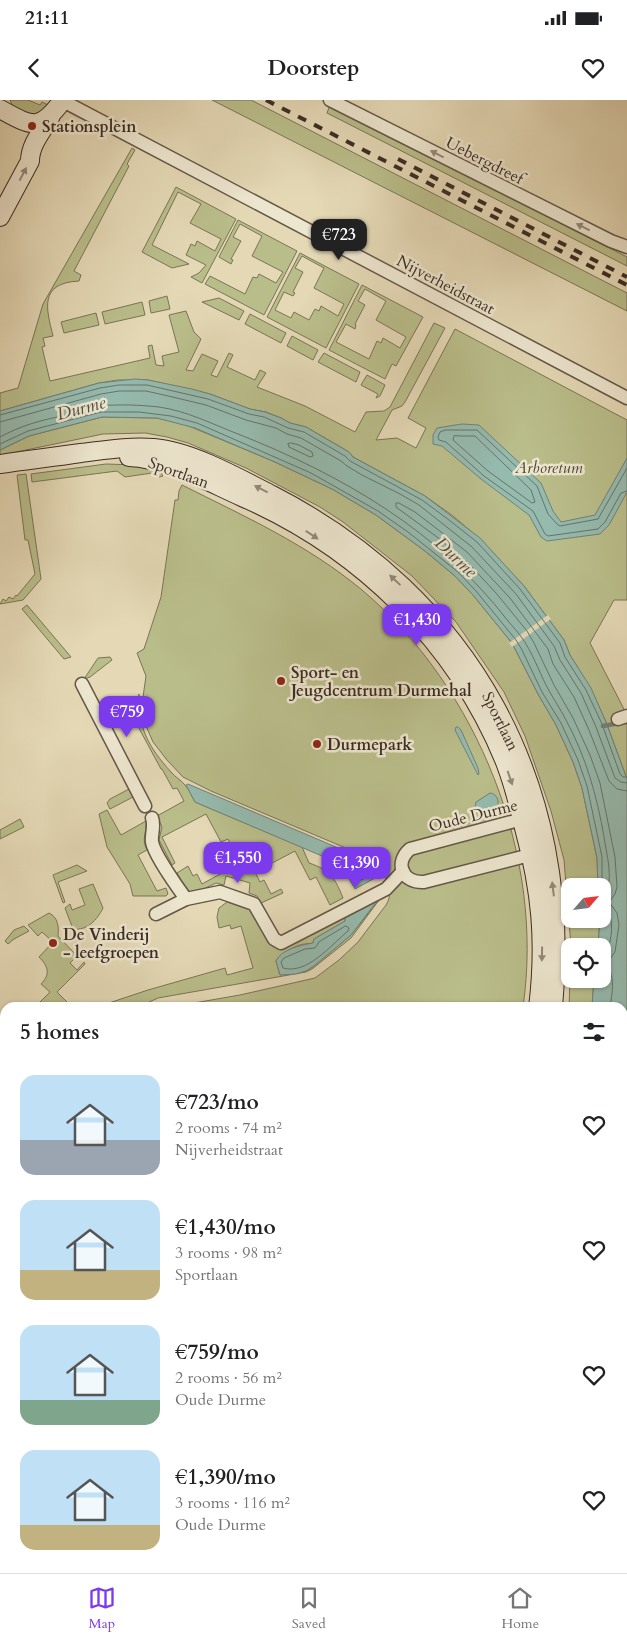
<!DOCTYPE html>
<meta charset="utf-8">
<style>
:root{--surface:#fff;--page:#f2f2f2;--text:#202124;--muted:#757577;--line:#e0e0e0;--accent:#7c3aed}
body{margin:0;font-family:Cardo,serif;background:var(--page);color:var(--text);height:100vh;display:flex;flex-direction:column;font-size:19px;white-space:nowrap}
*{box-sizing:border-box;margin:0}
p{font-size:16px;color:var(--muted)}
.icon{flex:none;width:28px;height:28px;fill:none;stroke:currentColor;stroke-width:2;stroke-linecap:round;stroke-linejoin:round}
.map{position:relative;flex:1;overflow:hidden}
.drawer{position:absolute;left:0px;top:902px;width:628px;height:571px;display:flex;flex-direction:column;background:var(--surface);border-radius:15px 15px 0 0;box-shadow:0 1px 4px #0004}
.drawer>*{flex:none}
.needle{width:32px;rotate:62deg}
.controls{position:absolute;left:561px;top:778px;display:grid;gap:10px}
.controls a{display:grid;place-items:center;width:50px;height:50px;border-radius:10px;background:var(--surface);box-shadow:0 1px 4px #0004;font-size:25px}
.price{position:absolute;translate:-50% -42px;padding:0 11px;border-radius:10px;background:var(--accent);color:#fff;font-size:16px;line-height:32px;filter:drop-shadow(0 1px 2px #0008)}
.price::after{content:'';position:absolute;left:50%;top:30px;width:15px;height:11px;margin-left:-8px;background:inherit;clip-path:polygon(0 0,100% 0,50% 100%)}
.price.active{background:#222;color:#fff}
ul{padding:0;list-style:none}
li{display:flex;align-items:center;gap:15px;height:125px;padding:0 20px}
li span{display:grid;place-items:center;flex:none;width:140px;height:100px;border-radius:15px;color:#555}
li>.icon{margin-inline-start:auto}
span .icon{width:60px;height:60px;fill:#fffc;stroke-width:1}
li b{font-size:21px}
h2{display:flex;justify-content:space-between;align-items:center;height:60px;padding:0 20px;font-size:21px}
.status{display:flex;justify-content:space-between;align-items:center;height:35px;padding:0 25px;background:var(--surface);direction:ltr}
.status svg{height:14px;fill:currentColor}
header{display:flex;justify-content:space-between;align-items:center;height:65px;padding:0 20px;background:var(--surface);font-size:22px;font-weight:600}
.menu{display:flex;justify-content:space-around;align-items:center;height:70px;border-top:1px solid var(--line);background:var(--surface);font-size:14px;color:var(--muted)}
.menu a{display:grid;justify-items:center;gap:2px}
.menu .active{color:var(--accent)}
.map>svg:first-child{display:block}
</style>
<div class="status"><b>21:11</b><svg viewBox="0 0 49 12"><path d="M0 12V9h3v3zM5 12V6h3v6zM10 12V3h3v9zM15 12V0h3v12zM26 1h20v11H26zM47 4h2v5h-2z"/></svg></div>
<header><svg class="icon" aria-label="back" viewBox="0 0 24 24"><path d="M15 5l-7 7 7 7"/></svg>Doorstep<svg class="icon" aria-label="heart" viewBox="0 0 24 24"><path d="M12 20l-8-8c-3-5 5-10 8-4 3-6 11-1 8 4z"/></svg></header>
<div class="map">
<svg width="627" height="1473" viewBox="0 0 627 1473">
<rect width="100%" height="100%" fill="#e4d8b5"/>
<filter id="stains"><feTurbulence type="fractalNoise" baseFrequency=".004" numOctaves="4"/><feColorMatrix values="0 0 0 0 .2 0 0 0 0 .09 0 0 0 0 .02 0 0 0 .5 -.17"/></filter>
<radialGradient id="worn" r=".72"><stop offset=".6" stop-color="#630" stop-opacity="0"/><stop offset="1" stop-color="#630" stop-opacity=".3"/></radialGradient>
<g fill="#b9bd8a" stroke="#7a7457" fill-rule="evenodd">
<path d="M10 0H28L40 5 42 2 52 7 33 18 15 12Z"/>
<path d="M212 0H251L627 193V211Z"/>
<path d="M330 5 627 157V166L327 13Z"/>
<path d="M132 48 135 50 127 64 129 66 74 171 81 175 79 181C39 183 46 208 53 236L43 238 45 246 42 247 50 281 150 258 148 246 152 245 156 265 164 266 162 256 179 252 169 215 186 211 194 232 201 239 186 270 193 271 202 254 218 261 211 275 217 277 229 253 233 255 227 267 255 280 260 270 266 273 257 287 305 306 355 332 366 312 384 311 390 307 434 223 445 228 405 302 402 306 392 310 376 340 397 338 416 348 426 328 408 318 455 229 627 320V500H614L590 543 627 615V679L606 622 590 588 570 555 564 540 524 486 480 439 453 416 425 396 353 357 349 352 306 327 290 323 281 318 266 312 250 309 210 294 148 280H118L99 283 0 311V293L18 288 43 204Z"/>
<path d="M176 87 236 119 202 183 191 177 199 173 206 165 186 155 191 144 195 146 197 141 215 151 221 139 190 123 201 104 178 92 152 145 189 164 172 168 142 152Z"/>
<path d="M238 120 297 151 264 215 205 184 210 176 245 194 253 177 257 178 259 174 276 183 283 172 252 156 262 136 240 124 233 137 241 141 231 159 233 160 231 164 219 157Z"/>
<path d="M300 153 359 184 326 248 267 217ZM302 156 324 168 314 188 344 204 338 216 321 206 319 211 315 209 309 220 294 212 291 218 275 210 284 192 293 196 295 193 293 192 303 172 295 168Z"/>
<path d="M362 185 423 217 396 266 392 264 385 279 329 250ZM365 189 386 201 376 220 406 237 400 248 383 238 381 243 377 241 369 259 336 242 346 224 355 229 356 225 355 224 365 205 358 201Z"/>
<path d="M167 196 170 209 151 213 149 201Z"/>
<path d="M219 198 244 211 239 220 202 202Z"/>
<path d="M142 202 145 215 105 224 102 212Z"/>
<path d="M96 213 99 225 64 233 61 222Z"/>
<path d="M250 214 286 233 281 243 245 224Z"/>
<path d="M292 236 318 250 313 260 287 246Z"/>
<path d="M324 253 360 272 356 282 318 262Z"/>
<path d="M367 275 385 285 380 296 376 298 378 294 361 285Z"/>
<path d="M102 317 157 318 184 324 275 362 332 389 376 415 425 451 455 476 473 495 512 543 538 594 556 625 573 662 582 688 597 758 598 786H570V819H600L598 846H571L564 760 551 711 525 636 504 592 456 522 412 476 343 422 320 407 246 368 188 343 167 337 145 333 103 334 2 355 0 354V350L29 336Z"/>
<path d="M106 364 139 365 158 369 163 376 159 377 152 373 125 377 117 371 32 382 31 374Z"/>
<path d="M26 374 41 479 23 500 0 504 3 499 6 501 9 497 13 499 16 495 17 496 35 474 28 440H25L17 375Z"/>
<path d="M182 385C244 416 308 445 362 490 478 588 545 756 523 907H171L240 895 315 878 339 860 358 842 386 805C397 788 381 767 367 757L211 691 183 677 167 660 153 642 146 626 142 604 146 576 137 553 144 549 161 497 175 400H178L179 391Z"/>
<path d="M27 505 71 557 64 559 22 509Z"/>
<path d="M110 557 112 560 90 577 84 579 98 558Z"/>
<path d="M139 594C137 626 149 648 171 672 175 677 181 680 185 685 189 689 192 697 195 702L302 747 309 763C330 770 335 778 343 798L330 805 316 777 310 780 295 751 255 772 260 782 264 780 271 794 281 789 283 793 261 803 257 796 249 793 250 783 226 776 224 785 216 783 195 793H188L177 773 188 766 193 776 197 774 202 784 240 763 228 739 221 742 206 714 162 737 175 763 172 765 159 740 162 727 157 716 184 701 177 688 173 689 162 669H161L134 619Z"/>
<path d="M129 689 133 697 110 709 107 703 110 699Z"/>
<path d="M107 710 121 735 146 721C147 733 141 739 147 750L138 755 157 791 166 788 168 794 166 796H133L130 784 107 747 99 714Z"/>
<path d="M20 719 24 727 0 739V730Z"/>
<path d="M77 765 87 771 58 782 65 802 63 803 53 775Z"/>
<path d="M93 784 103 808C97 820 87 831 73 829L65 808 70 804 72 810 85 805 79 789Z"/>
<path d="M379 800 351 838 312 869 306 872 158 898 138 907 94 908 148 890 225 868 227 875 253 868 241 826 231 829 230 825 219 828 217 817 219 808 227 802 250 810 269 842 278 846 287 847 345 818V821L314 839 313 843C310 844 307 843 305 844 297 844 279 855 276 861L280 875 306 871 314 866 351 835Z"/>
<path d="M49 813C58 817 59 827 58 836L77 856 70 863 77 870 84 862 85 864 57 892 72 907H35L50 892 41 884C51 874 48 866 39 857L53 842 42 832 38 836 28 825Z"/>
<path d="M24 826 29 831 14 839 8 844 5 841 14 830Z"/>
<path d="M570 879H594L592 907 569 908Z"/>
<path d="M0 977 5 981V1024L0 1028Z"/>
<path d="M627 1002V1473H363L366 1469H622V1024Z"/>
</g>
<g fill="#95baae" stroke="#718177">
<path d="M135 279 148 280 192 289 210 294 250 309 265 312 281 318 290 323 306 327 349 352 353 357 425 396 480 438 524 486 564 540 570 555 591 588 606 622 627 679V1002L623 1024 622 908 592 907 594 879H602V846H598L600 819H602V786H598L597 758 582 688 573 662 556 625 538 594 512 543 473 495 455 476 425 451 376 415 332 389 275 362 195 328 157 318 102 317 29 336 0 350V311L99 283Z"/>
<path d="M462 324 479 325 541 383 553 411 561 422 595 415 627 358V392L609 425 600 434 547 441 541 437 529 415 481 379 442 346 433 344V335L437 328Z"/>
<path d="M456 627H458L461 630 478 668 479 674 478 675 455 630Z"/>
<path d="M188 684 350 753 365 763 375 778 355 789 345 772 329 759 195 702 186 685Z"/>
<path d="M490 693C497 694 500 701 497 707L489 712 479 710 475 707 476 702Z"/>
<path d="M377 801 351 835 314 866 306 871 296 874 280 875 276 861C281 849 302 845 313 843L314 839 345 821V818Z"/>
<path d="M291 1469H366L363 1473H286Z"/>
</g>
<path fill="#e4d8b5" d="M548 515 551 519 512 547 509 543Z"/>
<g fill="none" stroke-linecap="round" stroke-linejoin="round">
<g stroke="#687369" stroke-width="1">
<path d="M0 315 100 288 119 285H147L208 299 249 314 264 317 288 328 304 332 345 356 350 361 422 400 449 420 477 442 520 489 560 543 565 557 586 590 602 624 620 674 623 677H627"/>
<path d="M0 322 101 294 119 291H146L164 295 206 305 246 320 276 328 287 334 301 338 341 361 347 366 362 375 400 394 419 405 472 447 516 494 554 546 560 560 581 593 596 627 615 678 621 682 627 683"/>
<path d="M462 336H475L531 390 535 402 532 403 488 371 453 340 454 336Z"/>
<path d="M0 337C20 326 41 320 63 316 76 313 88 307 101 306 119 304 141 305 159 307 187 311 212 324 238 334 342 375 439 431 508 521 513 527 518 532 522 538 531 550 539 571 546 585 552 597 560 608 566 620 586 657 597 696 604 737 606 752 616 786 602 796"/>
<path d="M291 343 299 345 312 352 313 356 310 357 289 347 288 344Z"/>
<path d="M0 344 28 331 101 312H139L171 316 197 323 311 373 378 411 408 432 458 472 476 491 516 540 522 550 542 592 561 623 578 660 587 686 602 757V788"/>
<path d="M627 368 598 419 560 426 557 424 548 414 537 386 477 330H445L440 332 438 337 439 340 446 342 484 376 533 411 545 434 548 436 598 429 605 422 621 393 627 391"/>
<path d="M338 755C348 756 366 766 367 777L359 781H357L349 769 338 758Z"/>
<path d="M602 808 609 813C614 824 612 848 602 856"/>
<path d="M346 826 349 828 348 831C331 845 307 875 283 868L281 862 284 858 305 849 315 848 319 842Z"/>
<path d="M610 908C612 891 616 879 606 864L615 852 619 825 617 813 609 802 615 794 617 787 615 757 600 683 590 655 573 618 554 585 534 543 527 531 496 493 468 463 437 437 396 407V403H399L415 412 467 452 510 498 548 549 553 564 574 597 589 630 609 681 617 689 627 691"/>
</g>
<g stroke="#718177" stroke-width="4.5">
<path d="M603 626 614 624"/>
<path d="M622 1125 627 1113"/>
<path d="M622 1229 627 1227"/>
<path d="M399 1473 403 1469"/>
</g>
<defs>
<g id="street">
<path d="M330 0 611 141 627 147"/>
<path d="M63 1 627 298"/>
<path d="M82 584 145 706"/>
<path d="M618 619 627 616"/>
<path d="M530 717 410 749C394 763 402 783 424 782L538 753"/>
<path d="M152 718C155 726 151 734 152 742 154 754 178 788 186 799L220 792 254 804 274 839 281 843 386 789 403 771"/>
<path d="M156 814 186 799"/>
<path d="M0 1088 5 1091"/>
<path d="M0 1287 5 1291"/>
<path d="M0 1380 5 1376"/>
</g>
<g id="secondary">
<path d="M0 9C33 27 39 32 63 0"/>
<path d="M0 117 30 61C30 45 42 31 50 18"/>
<path d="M129 357C166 358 208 382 242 397 361 449 456 542 505 662 513 683 519 706 524 728 541 791 546 842 538 908"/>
<path d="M0 364C27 360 54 357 81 353 106 350 129 346 154 348 191 351 239 378 272 395 471 497 574 685 553 908"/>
<path d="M226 1473 229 1469"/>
<path d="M244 1473 248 1469"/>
</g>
</defs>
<use href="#street" stroke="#645748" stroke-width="15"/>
<use href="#secondary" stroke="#3a2c24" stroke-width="20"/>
<use href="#street" stroke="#ede6cf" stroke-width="12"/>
<use href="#secondary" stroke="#ede6cf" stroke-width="18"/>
<g stroke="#3a2c24" stroke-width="4" stroke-dasharray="9 9" stroke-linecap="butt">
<path d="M266 0 627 185"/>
<path d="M398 59 627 177"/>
</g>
</g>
<defs><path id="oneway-solid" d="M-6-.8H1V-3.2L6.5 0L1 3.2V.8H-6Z" transform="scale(1.25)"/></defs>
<g fill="#94897a">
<use href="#oneway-solid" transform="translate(437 54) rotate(-153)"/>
<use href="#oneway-solid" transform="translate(23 74) rotate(-62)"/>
<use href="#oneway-solid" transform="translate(583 127) rotate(-153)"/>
<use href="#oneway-solid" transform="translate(261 389) rotate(-153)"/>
<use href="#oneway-solid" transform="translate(312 435) rotate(33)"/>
<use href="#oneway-solid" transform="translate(395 480) rotate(-137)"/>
<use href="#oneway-solid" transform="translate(510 678) rotate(71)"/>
<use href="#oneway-solid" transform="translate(553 789) rotate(-97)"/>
<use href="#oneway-solid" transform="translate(542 854) rotate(91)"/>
</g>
<g fill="#8f2418" stroke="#ede6cf" stroke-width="2">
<circle cx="32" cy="26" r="5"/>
<circle cx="281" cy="581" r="5"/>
<circle cx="317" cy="644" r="5"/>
<circle cx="53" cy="843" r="5"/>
</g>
<g text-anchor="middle" stroke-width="5" stroke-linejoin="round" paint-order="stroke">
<g font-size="16" font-weight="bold" fill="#3a2c24" stroke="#ede6cf" text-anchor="start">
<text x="42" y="32">Stationsplein</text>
<text x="291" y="578">Sport- en<tspan x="291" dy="18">Jeugdcentrum Durmehal</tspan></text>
<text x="327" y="650">Durmepark</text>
<text x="63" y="840">De Vinderij<tspan x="63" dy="18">- leefgroepen</tspan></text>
</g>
<g font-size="16" fill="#3a2c24" stroke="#ede6cf">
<text transform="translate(485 60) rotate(27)" y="6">Uebergdreef</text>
<text transform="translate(446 184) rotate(28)" y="6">Nijverheidstraat</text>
<text transform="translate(179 372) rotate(20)" y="6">Sportlaan</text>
<text transform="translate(501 621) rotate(64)" y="6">Sportlaan</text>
<text transform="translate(473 715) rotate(-14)" y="6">Oude Durme</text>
</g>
<g font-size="16" font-style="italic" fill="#534938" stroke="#ede6cf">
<text x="549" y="373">Arboretum</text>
</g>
<g font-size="18" font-style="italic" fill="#515046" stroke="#ede6cf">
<text transform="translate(81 308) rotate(-15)" y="6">Durme</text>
<text transform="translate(456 457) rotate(43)" y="6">Durme</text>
</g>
</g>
<rect width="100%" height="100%" filter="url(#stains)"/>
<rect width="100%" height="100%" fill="url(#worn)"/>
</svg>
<div class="controls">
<a><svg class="needle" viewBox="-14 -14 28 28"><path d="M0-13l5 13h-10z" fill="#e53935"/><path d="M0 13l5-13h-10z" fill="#757577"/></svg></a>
<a><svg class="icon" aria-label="locate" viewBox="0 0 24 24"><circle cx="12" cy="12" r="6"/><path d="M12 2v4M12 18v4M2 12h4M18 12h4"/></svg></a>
</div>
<b class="price active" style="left:339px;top:161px">€723</b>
<b class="price" style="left:417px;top:546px">€1,430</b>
<b class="price" style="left:127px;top:638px">€759</b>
<b class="price" style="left:238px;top:784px">€1,550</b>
<b class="price" style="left:356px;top:789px">€1,390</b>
<section class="drawer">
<h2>5 homes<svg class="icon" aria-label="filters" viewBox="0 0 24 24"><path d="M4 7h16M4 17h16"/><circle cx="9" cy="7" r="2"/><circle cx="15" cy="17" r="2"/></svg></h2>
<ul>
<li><span style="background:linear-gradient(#bfe0f5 65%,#9aa5b1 0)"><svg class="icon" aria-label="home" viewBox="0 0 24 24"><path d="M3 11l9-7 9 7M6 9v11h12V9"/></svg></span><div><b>€723/mo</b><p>2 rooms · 74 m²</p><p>Nijverheidstraat</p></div><svg class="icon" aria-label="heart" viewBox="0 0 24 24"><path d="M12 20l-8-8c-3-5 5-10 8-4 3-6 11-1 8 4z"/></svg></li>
<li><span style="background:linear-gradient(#bfe0f5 70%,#c2b280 0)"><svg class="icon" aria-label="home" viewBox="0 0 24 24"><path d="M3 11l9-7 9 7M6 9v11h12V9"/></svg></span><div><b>€1,430/mo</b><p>3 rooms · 98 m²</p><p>Sportlaan</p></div><svg class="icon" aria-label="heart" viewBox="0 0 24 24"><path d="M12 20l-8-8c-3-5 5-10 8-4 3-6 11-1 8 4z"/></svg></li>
<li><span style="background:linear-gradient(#bfe0f5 75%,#7fa58c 0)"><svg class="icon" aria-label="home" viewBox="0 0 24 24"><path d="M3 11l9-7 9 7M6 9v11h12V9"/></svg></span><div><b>€759/mo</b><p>2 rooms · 56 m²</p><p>Oude Durme</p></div><svg class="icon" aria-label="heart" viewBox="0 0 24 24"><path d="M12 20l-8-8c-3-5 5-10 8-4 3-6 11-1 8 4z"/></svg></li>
<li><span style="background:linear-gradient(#bfe0f5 75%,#c2b280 0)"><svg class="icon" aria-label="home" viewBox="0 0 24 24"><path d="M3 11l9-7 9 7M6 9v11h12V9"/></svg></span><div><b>€1,390/mo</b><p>3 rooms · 116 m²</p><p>Oude Durme</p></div><svg class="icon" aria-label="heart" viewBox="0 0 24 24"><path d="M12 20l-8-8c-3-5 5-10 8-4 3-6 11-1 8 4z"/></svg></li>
</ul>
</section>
</div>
<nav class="menu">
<a class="active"><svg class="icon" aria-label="map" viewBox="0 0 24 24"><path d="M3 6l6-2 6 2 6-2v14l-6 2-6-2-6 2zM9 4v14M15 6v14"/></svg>Map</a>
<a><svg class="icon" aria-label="saved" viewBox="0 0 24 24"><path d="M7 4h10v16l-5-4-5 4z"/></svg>Saved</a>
<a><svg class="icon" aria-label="home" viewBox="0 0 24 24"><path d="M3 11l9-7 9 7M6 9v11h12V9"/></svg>Home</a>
</nav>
